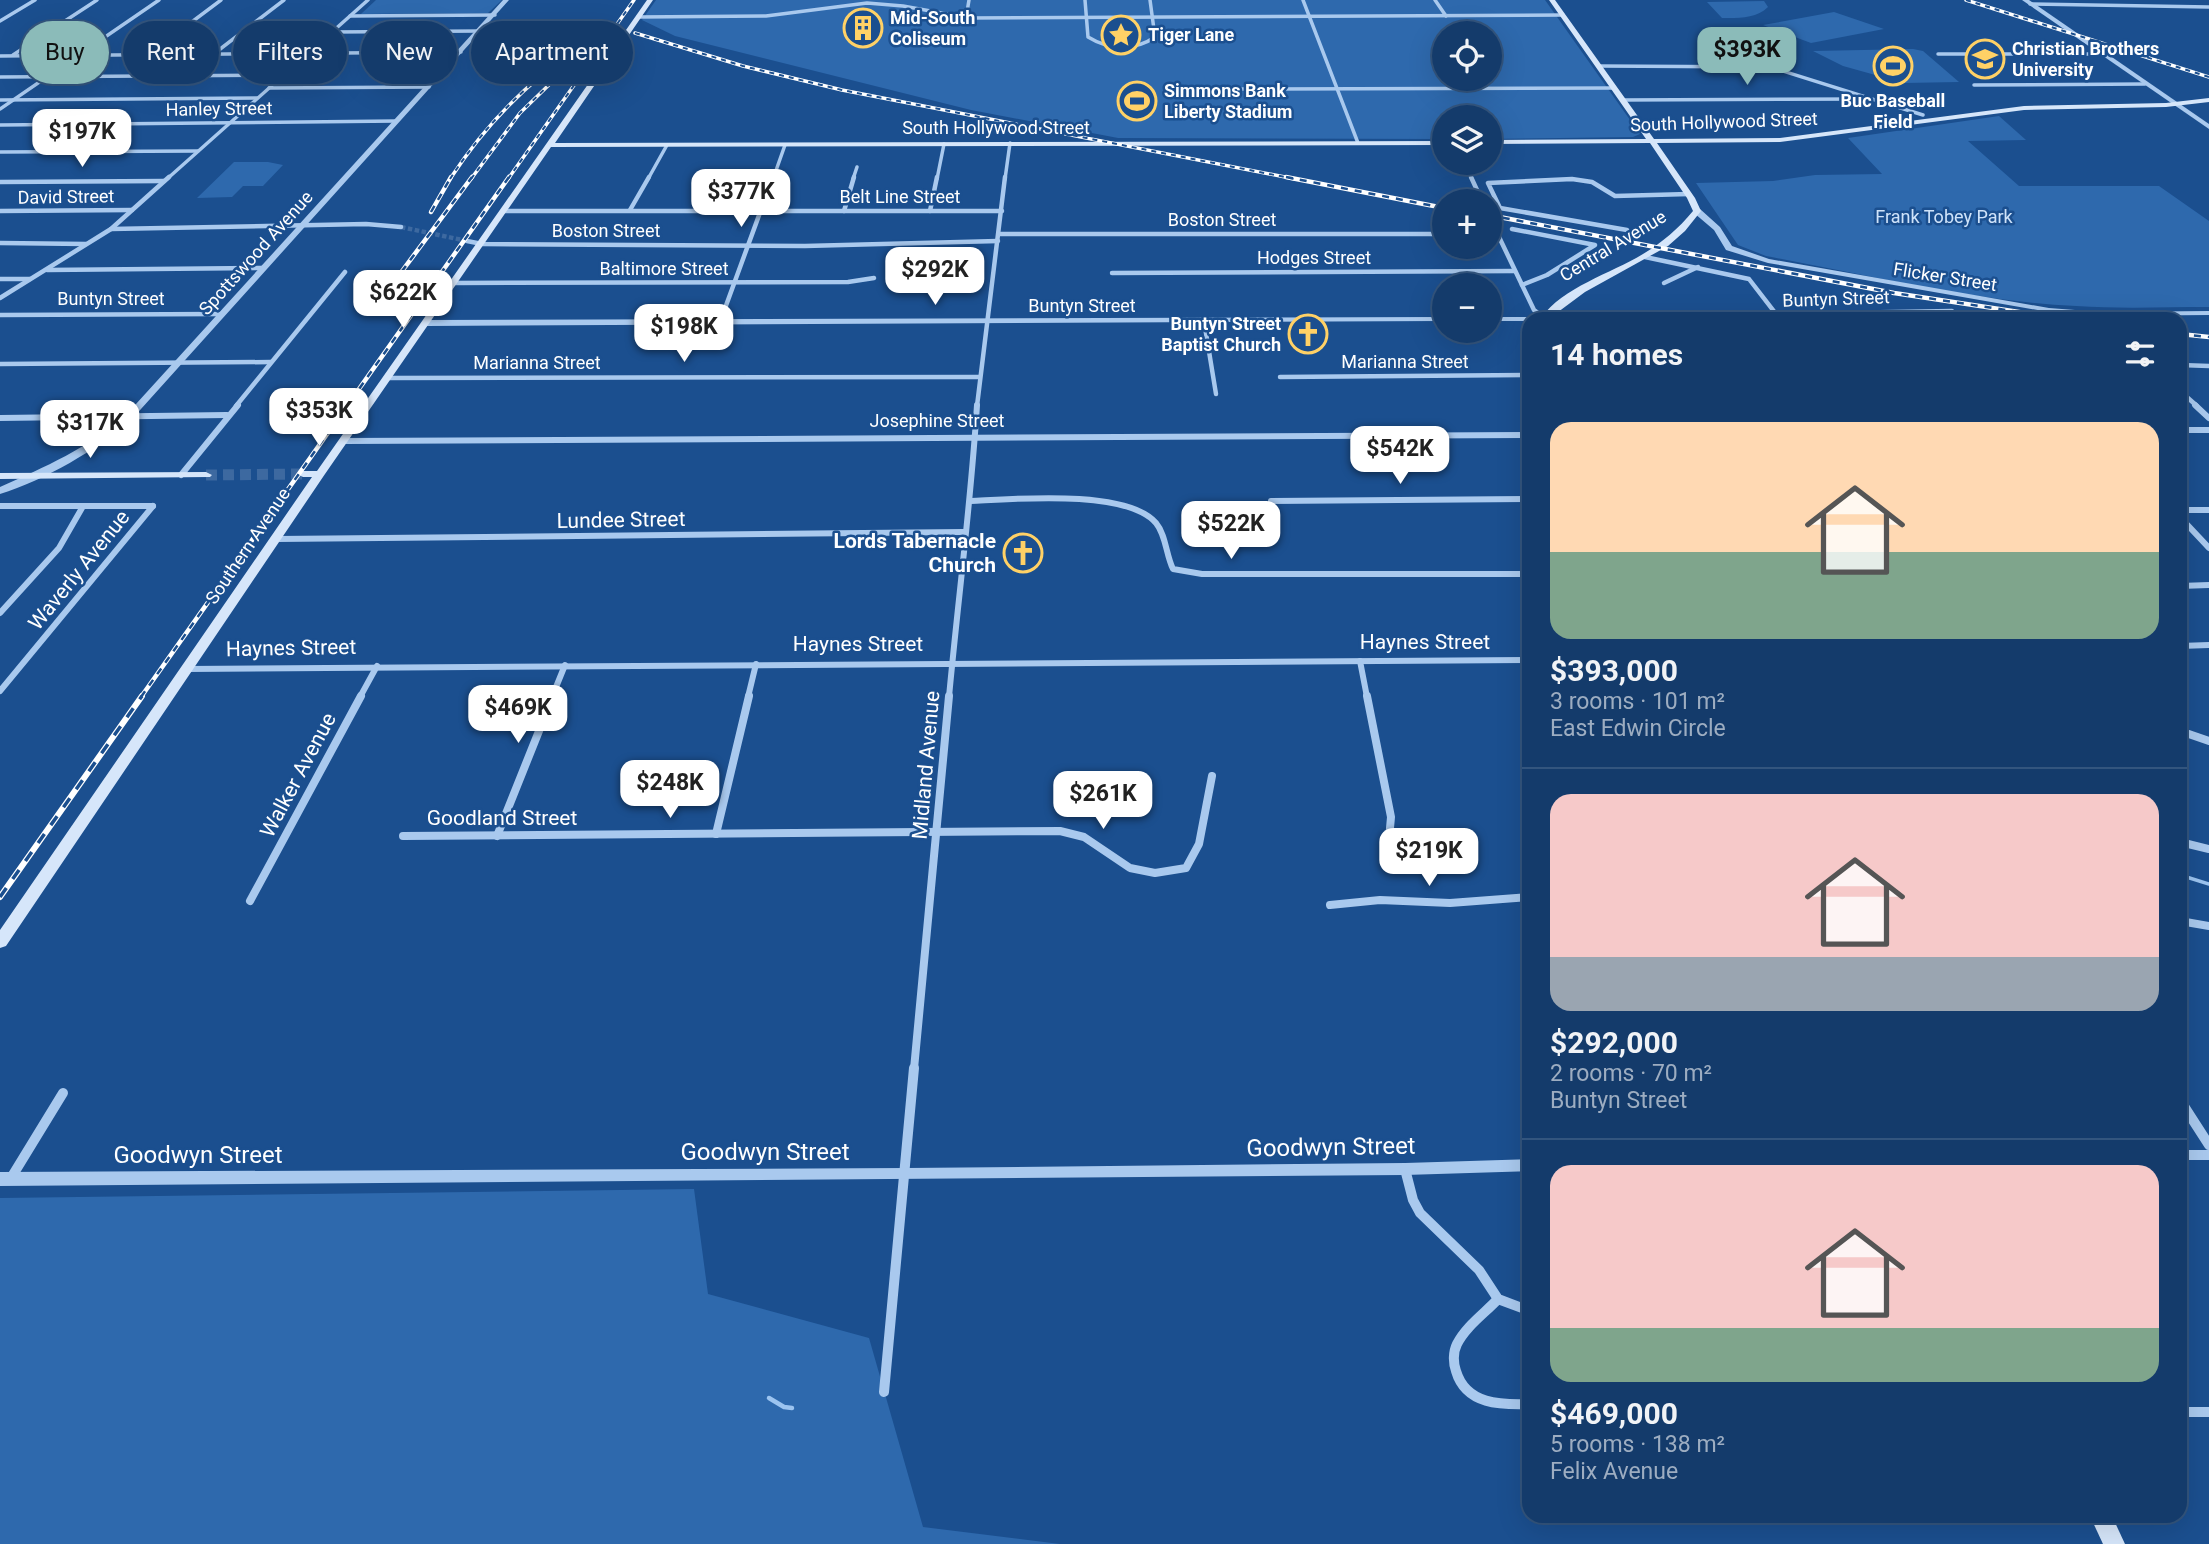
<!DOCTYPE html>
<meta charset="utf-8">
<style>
:root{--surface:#143b6b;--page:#214673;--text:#f1f3f6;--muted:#9dadc1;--line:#33557e;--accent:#8bbbb9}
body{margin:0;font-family:Roboto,sans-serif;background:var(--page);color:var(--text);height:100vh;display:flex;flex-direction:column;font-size:26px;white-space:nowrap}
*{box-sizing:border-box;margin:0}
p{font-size:23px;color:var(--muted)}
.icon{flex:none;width:38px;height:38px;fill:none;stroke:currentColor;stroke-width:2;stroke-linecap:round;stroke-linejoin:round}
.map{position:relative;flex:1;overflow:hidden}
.drawer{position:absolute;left:1522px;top:312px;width:665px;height:1211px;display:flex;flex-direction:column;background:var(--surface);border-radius:21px;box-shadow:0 7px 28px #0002,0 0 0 2px var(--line)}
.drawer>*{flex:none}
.top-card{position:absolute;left:21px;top:21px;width:665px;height:63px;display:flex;gap:14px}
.buttons{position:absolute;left:1432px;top:21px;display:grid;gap:14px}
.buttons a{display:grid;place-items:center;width:70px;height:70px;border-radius:50%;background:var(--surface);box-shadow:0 7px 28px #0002,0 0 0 2px var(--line);font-size:35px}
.price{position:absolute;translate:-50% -60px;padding:0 16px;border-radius:14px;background:#fff;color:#222;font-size:23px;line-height:46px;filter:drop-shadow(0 2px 4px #0008)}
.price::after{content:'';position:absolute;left:50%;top:42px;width:21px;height:16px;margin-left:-10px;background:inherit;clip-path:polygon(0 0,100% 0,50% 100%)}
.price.on{background:var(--accent);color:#111}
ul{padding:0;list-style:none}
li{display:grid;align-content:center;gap:14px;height:371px;padding:0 28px}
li+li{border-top:2px solid var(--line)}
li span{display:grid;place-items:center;height:217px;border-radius:21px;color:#555}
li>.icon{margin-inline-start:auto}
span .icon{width:126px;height:126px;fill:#fffc;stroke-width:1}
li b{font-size:30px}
h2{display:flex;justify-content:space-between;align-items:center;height:84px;padding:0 28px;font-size:30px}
.chip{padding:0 24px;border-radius:32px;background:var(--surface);box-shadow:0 7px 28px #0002,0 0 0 2px var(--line);font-size:24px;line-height:63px}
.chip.on{background:var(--accent);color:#111}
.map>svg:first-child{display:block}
</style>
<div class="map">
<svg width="2209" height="1544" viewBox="0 0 2209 1544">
<rect width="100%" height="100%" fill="#1b4f8f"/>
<g fill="#2e69ad" fill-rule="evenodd">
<path d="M376 0H502L488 13 361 14Z"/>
<path d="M656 0H1545L1640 134 1633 137 1489 139V117H1444V139L1118 138 971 110 675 36 642 20ZM1444 33H1489V79H1444Z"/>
<path d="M1764 1 1768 7C1756 19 1738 18 1722 18L1707 2Z"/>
<path d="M1834 12 1884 29 1811 43 1763 25Z"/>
<path d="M1913 49 1923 51 1959 82 1904 83 1843 66 1813 51Z"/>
<path d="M1999 116 2026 140 1968 141 2019 186H2159L2209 221V307C2165 307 2120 309 2076 306 1972 301 1868 275 1766 256L1738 245 1696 183 1773 181 1815 175 1882 174 1848 138Z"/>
<path d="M234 162H268L283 165 263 186H243L232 197 197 198Z"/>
<path d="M694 1189 708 1294 869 1338 923 1527 1060 1544H0V1198Z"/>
</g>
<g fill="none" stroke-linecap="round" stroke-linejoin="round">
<path stroke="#9cc4f0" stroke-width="3.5" d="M2180 875 2209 884"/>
<path stroke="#9cc4f0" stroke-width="4.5" d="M769 1398 784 1407 792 1408"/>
<path stroke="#3d69a0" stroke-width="4.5" stroke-dasharray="4.5 2.5" stroke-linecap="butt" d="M401 227 467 241"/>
<path stroke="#3d69a0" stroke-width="11" stroke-dasharray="11 6" stroke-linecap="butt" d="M206 475 303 474"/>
<g stroke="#a9c9ee" stroke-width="3.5">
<path d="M1085 0 1088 37C1109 50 1135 51 1155 37L1150 0"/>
<path d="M1303 0 1358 143"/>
<path d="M1435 0 1446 16"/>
<path d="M2030 4 2209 7"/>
<path d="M350 16 495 15"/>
<path d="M638 17 766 16 867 3 903 6 969 18 1563 15"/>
<path d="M966 18 969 0"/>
<path d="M0 21 35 0"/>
<path d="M332 32 480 31"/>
<path d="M215 53 284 0"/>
<path d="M149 54 221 0"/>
<path d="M1938 54H2101"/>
<path d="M13 55 97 0"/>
<path d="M0 56 461 52"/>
<path d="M1599 66 1770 67 1923 115"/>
<path d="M0 77 284 75"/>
<path d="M1974 85 2145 84"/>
<path d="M269 88 429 87"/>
<path d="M1242 89 1614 88"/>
<path d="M0 100 257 98"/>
<path d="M1623 100 1863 99"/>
<path d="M0 109 159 0"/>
<path d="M0 125 396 121"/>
<path d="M0 152 198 151"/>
<path d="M1464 163 1472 179"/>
<path d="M167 179 368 0"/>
<path d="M648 179 667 145"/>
<path d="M773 179 785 145"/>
<path d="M853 179 857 167"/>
<path d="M937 179 944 144"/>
<path d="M1005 179 1010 143"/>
</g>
<g stroke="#a9c9ee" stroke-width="4.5">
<path d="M1471 177 1482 201"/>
<path d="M0 182 164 181"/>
<path d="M630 210 649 177"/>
<path d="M0 211 132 210"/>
<path d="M503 211H1002"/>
<path d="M844 211 854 177"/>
<path d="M930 211 937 177"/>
<path d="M1489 216 1534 310 1545 318"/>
<path d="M111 229 366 224 401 227"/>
<path d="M1512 229 1595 245 1547 275 1522 285"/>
<path d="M1627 230 1500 208 1488 183 1572 179 1592 182 1615 196 1689 194"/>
<path d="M999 234H1444"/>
<path d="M467 241 482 244 805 246 998 241"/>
<path d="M0 243 86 244"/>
<path d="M1645 257 1749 279 1779 318"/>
<path d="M47 270 264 268"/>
<path d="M1112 273 1515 271"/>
<path d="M0 279H30"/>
<path d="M454 283 848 282 874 278"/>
<path d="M1664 283 1698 267"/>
<path d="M0 298 111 229 169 177"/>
<path d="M0 315 222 314"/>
<path d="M1553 318 1952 311 1959 318"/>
<path d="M1204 321 1216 394"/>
<path d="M720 322 773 177"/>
<path d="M0 364 271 362"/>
<path d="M2180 365 2209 366"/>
<path d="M1280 377 1530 375"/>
<path d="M389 378 979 377"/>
<path d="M2180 391 2197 406"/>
<path d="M236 406 345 272"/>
<path d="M977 406 1005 177"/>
</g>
<g stroke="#a9c9ee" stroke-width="6">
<path d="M2195 405 2209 418"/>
<path d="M0 418 227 415"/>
<path d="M2180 430H2209"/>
<path d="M344 441 1530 435"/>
<path d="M181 475 238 405"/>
<path d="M971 501C1014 499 1127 489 1156 523 1166 535 1166 555 1173 569L1202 574H1530"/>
<path d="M1271 501 1530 499"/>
<path d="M0 506H153"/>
<path d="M2180 510H2209"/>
<path d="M2180 517 2209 548"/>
<path d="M277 539 964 532"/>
<path d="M0 613 59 548 82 508"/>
<path d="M2180 646 2209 645"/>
<path d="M1360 661 1367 697"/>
<path d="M0 691 153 506"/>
<path d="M360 697 377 666"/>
<path d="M552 697 565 665"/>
<path d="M748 697 756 664"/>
<path d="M949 697C958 600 971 503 977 405"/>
</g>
<g stroke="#a9c9ee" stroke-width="8">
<path d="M1367 696 1391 817 1389 839"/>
<path d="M2180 731 2209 741"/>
<path d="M716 834 749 696"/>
<path d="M403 836 1060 831 1084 837 1130 868 1155 873 1186 868 1199 844 1212 776"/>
<path d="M497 836 553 696"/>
<path d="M2180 842 2209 849"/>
<path d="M250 901 361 696"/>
<path d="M1330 905 1380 900 1450 903 1530 897"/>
<path d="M2180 921 2209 926"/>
<path d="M914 1069 949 696"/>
</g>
<g stroke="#a9c9ee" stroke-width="10">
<path d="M2180 1100 2209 1145"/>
<path d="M2180 1155H2209"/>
<path d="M1405 1169 1413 1200 1420 1213 1479 1270 1498 1299 1530 1311"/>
<path d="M11 1178 63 1093"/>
<path d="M1498 1299C1485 1313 1466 1326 1457 1344 1453 1352 1453 1363 1456 1371 1466 1405 1501 1405 1530 1404"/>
<path d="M884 1392 914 1068"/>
<path d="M2180 1412H2209"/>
</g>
<g fill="#a9c9ee" fill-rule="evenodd">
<path d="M503 0H509L132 419C97 450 45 480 0 494V487C45 467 88 448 126 415Z"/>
<path d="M2022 0H2029L2209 124V129Z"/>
<path d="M1694 209H1700L1720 227 1732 246 1769 259 2049 308 2101 312 2209 311V315L2101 316 2049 312 1768 263 1726 250 1714 230 1694 213Z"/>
<path d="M1444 317V321L426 326 422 323 426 320Z"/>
<path d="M1489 317H1530L1534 318H1530V321H1489Z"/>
<path d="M2209 582V588L2180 589V583Z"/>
<path d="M1530 657V663L187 672 181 669 187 666Z"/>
<path d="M1530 1159V1171L1405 1175 0 1186V1172L907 1168 1405 1163Z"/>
</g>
<g fill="#d6e6fa" fill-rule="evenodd">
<path d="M647 0H653L555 143 1444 141V145L551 147 325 474 6 946 0 948V930L312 477H303L297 474 303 471H317Z"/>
<path d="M1549 0H1555L1654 139 1780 138 2024 106 2166 103 2209 98V102L2166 107 2024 110 1780 142 1657 143 1695 198 1701 211 1685 231 1668 246 1585 292 1550 318H1541C1563 287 1610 274 1643 254 1663 242 1678 229 1693 211L1687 198 1650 143 1489 144V140L1646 139Z"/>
<path d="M206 472 212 475 210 477 0 479V473Z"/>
<path d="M2090 1516H2112L2125 1544H2103Z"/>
</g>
<defs>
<g id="rail-far2">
<path d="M1966 0 2209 77"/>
<path d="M635 33 743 66 842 90 1295 179"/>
<path d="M450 179C483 128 524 85 574 51"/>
<path d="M471 179 520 113 591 44"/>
<path d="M508 179 634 0"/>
</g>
<g id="rail-far1">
<path d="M1286 177 1444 208"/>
<path d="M431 212 451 177"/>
<path d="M1489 215 1894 293 2059 318"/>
<path d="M385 294 472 177"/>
<path d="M2180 334 2209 337"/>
<path d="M141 697 509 177"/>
</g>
<path id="rail" d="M0 897 142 696"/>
</defs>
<use href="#rail-far2" stroke="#fff" stroke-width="3.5"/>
<use href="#rail-far1" stroke="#fff" stroke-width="4.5"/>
<use href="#rail" stroke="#fff" stroke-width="6"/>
<use href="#rail-far2" stroke="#1b4f8f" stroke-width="2" stroke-dasharray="5" stroke-linecap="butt"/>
<use href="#rail-far1" stroke="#1b4f8f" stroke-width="2.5" stroke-dasharray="7" stroke-linecap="butt"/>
<use href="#rail" stroke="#1b4f8f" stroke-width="3.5" stroke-dasharray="11" stroke-linecap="butt"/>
</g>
<defs>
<symbol id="building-ring" viewBox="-11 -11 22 22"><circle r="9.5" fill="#1b4f8f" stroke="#ffd166" stroke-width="1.5"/><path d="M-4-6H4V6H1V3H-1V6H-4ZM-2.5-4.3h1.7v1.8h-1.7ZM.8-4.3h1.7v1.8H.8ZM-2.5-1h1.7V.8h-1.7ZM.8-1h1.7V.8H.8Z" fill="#ffd166"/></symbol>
<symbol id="sight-ring" viewBox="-11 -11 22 22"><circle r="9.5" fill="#1b4f8f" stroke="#ffd166" stroke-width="1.5"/><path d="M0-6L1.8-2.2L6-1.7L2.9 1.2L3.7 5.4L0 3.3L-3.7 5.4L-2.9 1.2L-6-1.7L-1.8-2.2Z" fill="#ffd166"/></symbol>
<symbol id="university-ring" viewBox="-11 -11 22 22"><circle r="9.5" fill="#1b4f8f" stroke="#ffd166" stroke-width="1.5"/><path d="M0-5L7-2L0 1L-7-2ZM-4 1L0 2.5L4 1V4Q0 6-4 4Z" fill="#ffd166"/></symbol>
<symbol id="stadium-ring" viewBox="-11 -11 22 22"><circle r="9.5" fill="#1b4f8f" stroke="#ffd166" stroke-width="1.5"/><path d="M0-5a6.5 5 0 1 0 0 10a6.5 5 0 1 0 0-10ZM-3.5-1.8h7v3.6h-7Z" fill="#ffd166"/></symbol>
<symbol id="church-ring" viewBox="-11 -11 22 22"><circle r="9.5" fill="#1b4f8f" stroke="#ffd166" stroke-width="1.5"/><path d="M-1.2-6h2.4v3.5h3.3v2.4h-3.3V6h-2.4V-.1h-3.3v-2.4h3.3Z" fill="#ffd166"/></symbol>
</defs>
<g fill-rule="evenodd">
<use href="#building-ring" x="841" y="6" width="44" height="44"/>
<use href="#sight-ring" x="1099" y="13" width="44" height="44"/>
<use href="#university-ring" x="1963" y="37" width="44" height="44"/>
<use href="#stadium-ring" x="1871" y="44" width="44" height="44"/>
<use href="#stadium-ring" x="1115" y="79" width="44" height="44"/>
<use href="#church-ring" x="1286" y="312" width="44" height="44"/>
<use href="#church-ring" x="1001" y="531" width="44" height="44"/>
</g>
<g text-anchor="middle" stroke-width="5" stroke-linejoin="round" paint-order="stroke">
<g font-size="18" font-weight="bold" fill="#fff" stroke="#1b4f8f" text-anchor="start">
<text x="890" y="24">Mid-South<tspan x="890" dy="21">Coliseum</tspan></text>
<text x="1148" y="41">Tiger Lane</text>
<text x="2012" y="55">Christian Brothers<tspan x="2012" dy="21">University</tspan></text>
<text x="1164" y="97">Simmons Bank<tspan x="1164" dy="21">Liberty Stadium</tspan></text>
<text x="1893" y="107" text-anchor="middle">Buc Baseball<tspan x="1893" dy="21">Field</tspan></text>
<text x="1281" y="330" text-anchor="end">Buntyn Street<tspan x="1281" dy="21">Baptist Church</tspan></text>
</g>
<g font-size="18" fill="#fff" stroke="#1b4f8f">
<text transform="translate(219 109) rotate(-1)" y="6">Hanley Street</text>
<text transform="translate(1724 122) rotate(-2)" y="6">South Hollywood Street</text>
<text x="996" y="134">South Hollywood Street</text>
<text transform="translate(66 197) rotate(-1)" y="6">David Street</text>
<text x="900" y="203">Belt Line Street</text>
<text x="1222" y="226">Boston Street</text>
<text x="606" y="237">Boston Street</text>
<text transform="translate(1613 246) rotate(-31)" y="6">Central Avenue</text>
<text transform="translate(256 253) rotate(-48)" y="6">Spottswood Avenue</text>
<text x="1314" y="264">Hodges Street</text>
<text x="664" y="275">Baltimore Street</text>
<text transform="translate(1945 277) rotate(9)" y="6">Flicker Street</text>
<text x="111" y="305">Buntyn Street</text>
<text transform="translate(1836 299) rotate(-2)" y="6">Buntyn Street</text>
<text x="1082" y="312">Buntyn Street</text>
<text x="1405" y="368">Marianna Street</text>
<text x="537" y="369">Marianna Street</text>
<text x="937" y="427">Josephine Street</text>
<text transform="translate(248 546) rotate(-56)" y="6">Southern Avenue</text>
</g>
<g font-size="18" fill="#cfe3fa" stroke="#1b4f8f">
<text x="1944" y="223">Frank Tobey Park</text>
</g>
<g font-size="21" fill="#fff" stroke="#1b4f8f">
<text transform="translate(621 520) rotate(-1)" y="7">Lundee Street</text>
<text transform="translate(79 570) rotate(-51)" y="7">Waverly Avenue</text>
<text x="1425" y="649">Haynes Street</text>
<text x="858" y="651">Haynes Street</text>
<text transform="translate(291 648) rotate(-1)" y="7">Haynes Street</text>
<text transform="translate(926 765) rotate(-85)" y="7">Midland Avenue</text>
<text transform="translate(298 775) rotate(-62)" y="7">Walker Avenue</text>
<text x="502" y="825">Goodland Street</text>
</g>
<g font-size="21" font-weight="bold" fill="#fff" stroke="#1b4f8f" text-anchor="end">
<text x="996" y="548">Lords Tabernacle<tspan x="996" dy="24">Church</tspan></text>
</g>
<g font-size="24" fill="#fff" stroke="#1b4f8f">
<text transform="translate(1331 1147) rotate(-1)" y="8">Goodwyn Street</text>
<text x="765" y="1160">Goodwyn Street</text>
<text x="198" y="1163">Goodwyn Street</text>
</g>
</g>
</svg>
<div class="buttons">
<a><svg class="icon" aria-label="locate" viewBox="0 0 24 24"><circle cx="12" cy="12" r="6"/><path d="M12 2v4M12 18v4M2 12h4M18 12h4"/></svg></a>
<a><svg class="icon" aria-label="layers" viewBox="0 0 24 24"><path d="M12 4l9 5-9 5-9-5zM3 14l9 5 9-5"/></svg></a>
<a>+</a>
<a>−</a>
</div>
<b class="price on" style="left:1747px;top:87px">$393K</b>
<b class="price" style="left:82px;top:169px">$197K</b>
<b class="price" style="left:741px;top:229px">$377K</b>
<b class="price" style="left:935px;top:307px">$292K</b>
<b class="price" style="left:403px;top:330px">$622K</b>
<b class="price" style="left:684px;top:364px">$198K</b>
<b class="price" style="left:319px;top:448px">$353K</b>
<b class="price" style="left:90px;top:460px">$317K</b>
<b class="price" style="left:1400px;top:486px">$542K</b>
<b class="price" style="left:1231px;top:561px">$522K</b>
<b class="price" style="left:518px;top:745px">$469K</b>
<b class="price" style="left:670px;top:820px">$248K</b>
<b class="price" style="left:1103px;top:831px">$261K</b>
<b class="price" style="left:1429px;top:888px">$219K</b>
<div class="top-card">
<a class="chip on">Buy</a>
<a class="chip">Rent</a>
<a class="chip">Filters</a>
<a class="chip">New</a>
<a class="chip">Apartment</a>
</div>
<section class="drawer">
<h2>14 homes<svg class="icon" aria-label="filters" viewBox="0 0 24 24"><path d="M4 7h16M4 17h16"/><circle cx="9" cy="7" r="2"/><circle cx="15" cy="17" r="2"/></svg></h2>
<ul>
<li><span style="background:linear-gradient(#ffd9b3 60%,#7fa58c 0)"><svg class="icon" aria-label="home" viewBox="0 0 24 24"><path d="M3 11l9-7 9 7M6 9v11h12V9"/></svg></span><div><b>$393,000</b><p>3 rooms · 101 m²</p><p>East Edwin Circle</p></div></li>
<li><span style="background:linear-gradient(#f6c9c9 75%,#9aa5b1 0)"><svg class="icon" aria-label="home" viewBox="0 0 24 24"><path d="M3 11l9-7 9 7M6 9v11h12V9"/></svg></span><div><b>$292,000</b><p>2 rooms · 70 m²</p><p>Buntyn Street</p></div></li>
<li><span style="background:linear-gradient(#f6c9c9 75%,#7fa58c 0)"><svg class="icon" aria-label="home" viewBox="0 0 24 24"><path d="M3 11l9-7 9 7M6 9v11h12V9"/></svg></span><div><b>$469,000</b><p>5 rooms · 138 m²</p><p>Felix Avenue</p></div></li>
</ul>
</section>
</div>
